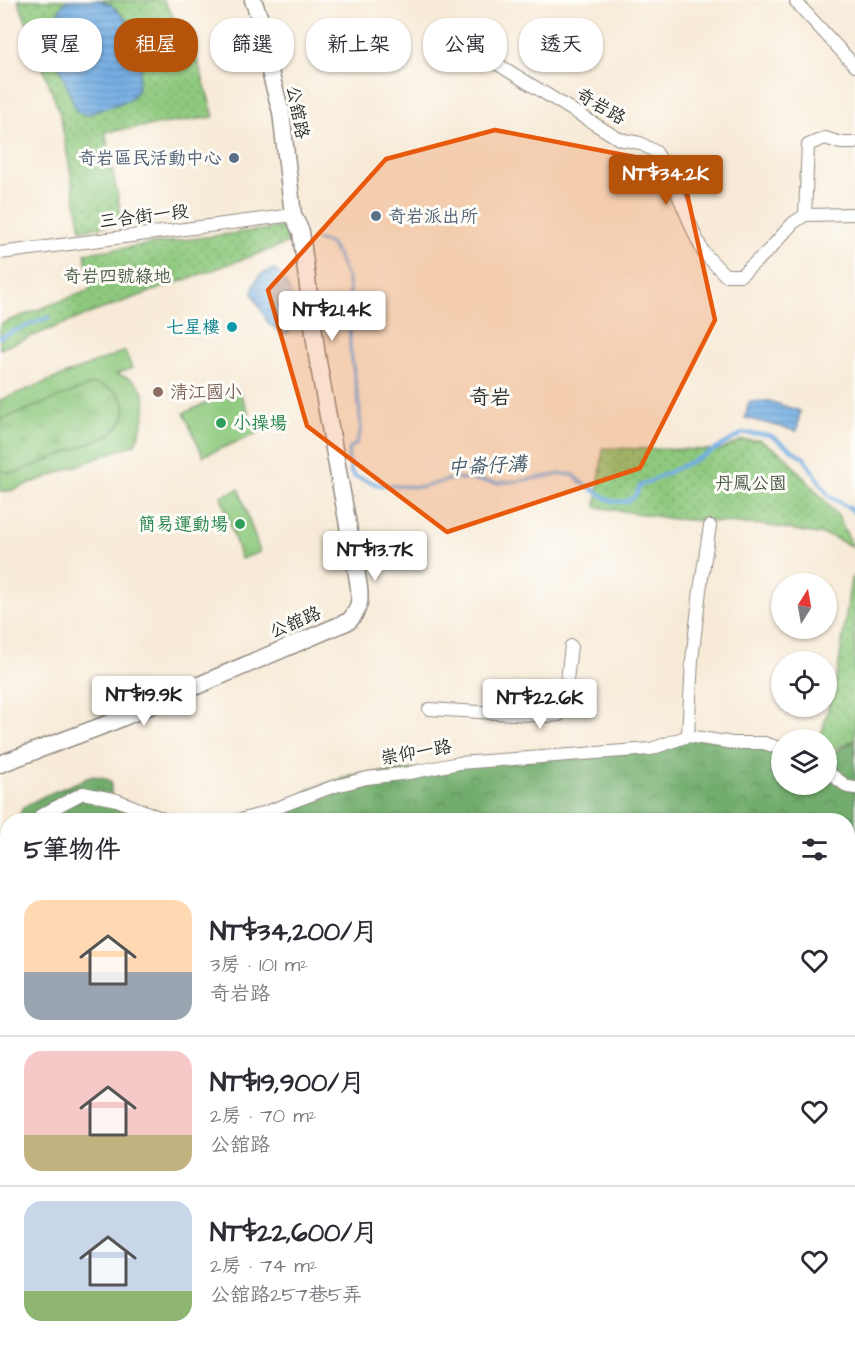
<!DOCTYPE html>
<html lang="zh-TW">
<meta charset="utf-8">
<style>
:root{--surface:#fff;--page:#f7f7f7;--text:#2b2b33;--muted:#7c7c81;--line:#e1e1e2;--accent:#b45309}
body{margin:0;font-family:"Architects Daughter","LXGW WenKai TC",sans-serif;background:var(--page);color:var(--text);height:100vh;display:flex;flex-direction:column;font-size:22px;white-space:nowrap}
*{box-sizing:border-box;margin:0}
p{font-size:20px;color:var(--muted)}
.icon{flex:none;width:33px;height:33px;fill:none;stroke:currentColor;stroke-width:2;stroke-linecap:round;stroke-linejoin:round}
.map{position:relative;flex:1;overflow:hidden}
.drawer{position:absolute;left:0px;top:813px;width:855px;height:536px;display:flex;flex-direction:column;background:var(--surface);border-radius:24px 24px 0 0;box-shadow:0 2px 4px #0004}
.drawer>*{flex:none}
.banner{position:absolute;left:18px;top:18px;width:819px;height:54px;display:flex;gap:12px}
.needle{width:39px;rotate:11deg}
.tools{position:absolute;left:771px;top:573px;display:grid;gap:12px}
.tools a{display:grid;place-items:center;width:66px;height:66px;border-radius:50%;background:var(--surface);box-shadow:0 2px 4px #0004;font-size:30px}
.price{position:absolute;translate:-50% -51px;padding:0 14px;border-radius:6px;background:#fff;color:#222;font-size:20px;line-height:39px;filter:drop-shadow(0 2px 3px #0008)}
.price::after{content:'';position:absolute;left:50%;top:36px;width:18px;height:14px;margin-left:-9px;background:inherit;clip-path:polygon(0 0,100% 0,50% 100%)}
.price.current{background:var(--accent);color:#fff}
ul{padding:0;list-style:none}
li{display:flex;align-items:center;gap:18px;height:150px;padding:0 24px}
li+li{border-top:2px solid var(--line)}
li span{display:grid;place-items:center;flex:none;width:168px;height:120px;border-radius:18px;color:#555}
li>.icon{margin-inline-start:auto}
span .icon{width:72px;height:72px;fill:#fffc;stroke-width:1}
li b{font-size:26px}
h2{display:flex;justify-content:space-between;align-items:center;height:72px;padding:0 24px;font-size:26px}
.pill{padding:0 21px;border-radius:24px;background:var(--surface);box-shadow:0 2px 4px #0004;font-size:21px;line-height:54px}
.pill.current{background:var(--accent);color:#fff}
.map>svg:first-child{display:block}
</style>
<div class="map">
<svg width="855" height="1348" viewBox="0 0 855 1348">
<defs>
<pattern id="grass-tufts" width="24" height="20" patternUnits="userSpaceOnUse" patternTransform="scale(1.5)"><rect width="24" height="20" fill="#8ec97e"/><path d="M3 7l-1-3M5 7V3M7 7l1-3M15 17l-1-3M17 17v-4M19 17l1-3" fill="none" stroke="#74a367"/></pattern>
<pattern id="forest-crowns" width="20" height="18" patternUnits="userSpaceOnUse" patternTransform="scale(1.5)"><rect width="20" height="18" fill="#72ad6d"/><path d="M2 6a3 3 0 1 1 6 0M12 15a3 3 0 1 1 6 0" fill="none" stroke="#5e8d5a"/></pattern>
<pattern id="park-dots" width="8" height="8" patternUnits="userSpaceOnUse" patternTransform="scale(1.5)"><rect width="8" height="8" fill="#8ec97e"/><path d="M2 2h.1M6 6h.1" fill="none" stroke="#74a367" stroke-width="1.8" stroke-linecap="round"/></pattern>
<pattern id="water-rules" width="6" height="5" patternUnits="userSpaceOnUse" patternTransform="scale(1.5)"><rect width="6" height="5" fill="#72ade3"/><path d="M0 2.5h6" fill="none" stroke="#5e8db8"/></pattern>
</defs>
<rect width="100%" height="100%" fill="#fdfcf7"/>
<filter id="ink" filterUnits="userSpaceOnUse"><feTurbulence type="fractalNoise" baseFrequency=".0167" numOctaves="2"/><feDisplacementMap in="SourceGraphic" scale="12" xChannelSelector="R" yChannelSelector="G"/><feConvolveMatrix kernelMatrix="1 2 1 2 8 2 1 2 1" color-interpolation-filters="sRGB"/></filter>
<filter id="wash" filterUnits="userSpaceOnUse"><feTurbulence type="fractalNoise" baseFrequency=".008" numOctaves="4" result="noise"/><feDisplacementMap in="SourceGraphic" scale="24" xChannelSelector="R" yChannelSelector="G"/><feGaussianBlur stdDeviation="1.35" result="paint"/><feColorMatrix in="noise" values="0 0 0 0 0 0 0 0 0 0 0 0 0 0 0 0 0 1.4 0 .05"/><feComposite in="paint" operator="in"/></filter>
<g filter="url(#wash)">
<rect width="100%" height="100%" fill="#f7ead7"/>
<path fill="url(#grass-tufts)" stroke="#5c7a54" stroke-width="1.5" d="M92 384C126 389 137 412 110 435L18 473H7L0 469V420Z"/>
<g fill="url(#forest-crowns)" stroke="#4e6c4c" stroke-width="1.5">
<path d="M688 736 759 747 781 754 782 784H826L827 756 855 741V987L848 984V820H225L297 800 308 790 352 775 547 757 661 750Z"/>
<path d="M92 776 101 777 111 781V796L166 820H18L23 807 46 795Z"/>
<path d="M7 858 8 1341 216 1348H0V868L7 862Z"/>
<path d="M315 1341H383L387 1348H316Z"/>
</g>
<g fill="url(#park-dots)" stroke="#5c7a54" stroke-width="1.5">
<path d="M18 0H162L164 1 196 55 214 117 105 132 123 223 81 230 60 114Z"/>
<path d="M291 226 294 241 94 312 0 349V324L90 290 85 253Z"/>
<path d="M742 440H760L784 455 838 516 853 547 830 536 763 525 674 519 596 507 603 448 721 450Z"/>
<path d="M855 575V740L827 752 826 740 820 739 838 671 851 579Z"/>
<path d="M7 1120 8 1341H227L226 1348H0V1124Z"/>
</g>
<g fill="#8ec97e" stroke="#5c7a54" stroke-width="1.5">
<path d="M125 351 132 368 116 374C121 376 129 377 134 381 154 396 143 425 135 444L10 491H0V469L7 473 18 472 110 435C137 412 126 389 93 384L0 420V400Z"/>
<path d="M238 389 258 433 203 456 184 413Z"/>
<path d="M239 489 260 552 241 559 221 496Z"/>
</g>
<g fill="url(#water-rules)" stroke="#4e6c87" stroke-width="1.5">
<path d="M68 0H100L111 5 132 25 144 47 137 91 129 100 86 115 77 112 47 36V30C50 26 55 23 57 18 60 10 60 5 68 0Z"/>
<path d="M275 269C292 286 296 305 296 328L286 334 269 325 252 293C256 277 258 273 275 269Z"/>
<path d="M769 401 800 411 797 431 745 418 749 402Z"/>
</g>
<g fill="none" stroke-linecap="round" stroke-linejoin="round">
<g stroke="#72ade3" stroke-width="4">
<path d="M318 240 331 244 338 256 348 280 350 296 354 308 350 321V347L359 404 361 430 356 444 350 448 348 455 351 472 354 476 379 485 422 487 455 478 498 483 525 480 562 474 574 475 581 482 611 501 626 502 636 495 640 486 709 453 743 433 770 435 804 458 829 496 851 509 855 513"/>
<path d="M0 337 49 317"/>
<path d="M848 1060 855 1064"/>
<path d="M852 1108 855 1109"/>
</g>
</g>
</g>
<g filter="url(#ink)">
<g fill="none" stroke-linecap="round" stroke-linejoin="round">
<defs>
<g id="street">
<path d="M796 0V2L855 66"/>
<path d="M494 62 619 139 640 143 656 152 668 171 695 235 703 252 725 275H741L769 250 793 223 805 215 855 214"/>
<path d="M805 215 808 145 825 138 841 143H855"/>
<path d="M0 253 293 215"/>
<path d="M429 709 547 716 559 715 564 706 571 646"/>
<path d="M688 736 692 660 700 590 710 526"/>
<path d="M826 771 848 787 855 788"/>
<path d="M39 820 41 815 83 793 117 800 166 820"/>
<path d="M240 820 258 815 332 787 367 778 409 773 459 763 651 749 688 736 733 743H764L782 749"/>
<path d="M0 900 8 895"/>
<path d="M848 1157 855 1160"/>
</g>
<path id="secondary" d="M0 764 110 723 349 621C365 604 359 590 356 569L317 356 301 232 293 215 281 112 264 50 263 27 253 0"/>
</defs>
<use href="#street" stroke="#918a81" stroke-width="14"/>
<use href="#secondary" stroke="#918a81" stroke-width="19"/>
<use href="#street" stroke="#fff" stroke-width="12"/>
<use href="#secondary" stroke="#fff" stroke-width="16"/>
</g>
</g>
<path fill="#e8590c" fill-opacity="0.2" stroke="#e8590c" stroke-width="4.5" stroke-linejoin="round" d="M495 130 681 166 715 320 640 468 447 532 307 426 268 290 386 159Z"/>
<g fill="#5c6f8a" stroke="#fdfcf7" stroke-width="2">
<circle cx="234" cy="158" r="6"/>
<circle cx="376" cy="216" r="6"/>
</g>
<circle fill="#0f9aa8" stroke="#fdfcf7" stroke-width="2" cx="232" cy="327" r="6"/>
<circle fill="#8d6e63" stroke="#fdfcf7" stroke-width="2" cx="158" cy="392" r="6"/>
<g fill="#2e9e5b" stroke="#fdfcf7" stroke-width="2">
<circle cx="221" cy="423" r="6"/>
<circle cx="240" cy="524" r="6"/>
</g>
<g text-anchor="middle" stroke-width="6" stroke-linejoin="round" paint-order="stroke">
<g font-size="18" fill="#2b2b2b" stroke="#fdfcf7">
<text transform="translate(601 106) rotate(30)" y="6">奇岩路</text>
<text transform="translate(298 112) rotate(79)" y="6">公舘路</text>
<text transform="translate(144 216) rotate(-7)" y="6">三合街一段</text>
<text transform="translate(295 622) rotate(-23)" y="6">公舘路</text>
<text transform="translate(416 752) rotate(-10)" y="6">崇仰一路</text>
</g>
<g font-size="18" fill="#4e5e75" stroke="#fdfcf7" text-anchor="end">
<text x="222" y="164">奇岩區民活動中心</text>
<text x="388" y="222" text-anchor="start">奇岩派出所</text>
</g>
<g font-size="18" fill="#495a44" stroke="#fdfcf7">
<text x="117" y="282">奇岩四號綠地</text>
<text x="751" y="489">丹鳳公園</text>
</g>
<g font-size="18" fill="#0d838f" stroke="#fdfcf7" text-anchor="end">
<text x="220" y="333">七星樓</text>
</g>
<g font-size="18" fill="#785e54" stroke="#fdfcf7" text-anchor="start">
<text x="170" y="398">清江國小</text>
</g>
<g font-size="18" fill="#27864d" stroke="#fdfcf7" text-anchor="start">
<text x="233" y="429">小操場</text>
<text x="228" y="530" text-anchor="end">簡易運動場</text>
</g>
<g font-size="20" font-style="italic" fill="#44586b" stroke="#fdfcf7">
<text transform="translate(487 465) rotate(-3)" y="7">中崙仔溝</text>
</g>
<g font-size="21" fill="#2b2b2b" stroke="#fdfcf7">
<text x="490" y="404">奇岩</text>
</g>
</g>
</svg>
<div class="tools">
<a><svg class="needle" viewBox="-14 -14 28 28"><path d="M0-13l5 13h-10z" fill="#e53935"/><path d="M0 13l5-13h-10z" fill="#7c7c81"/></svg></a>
<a><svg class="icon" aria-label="locate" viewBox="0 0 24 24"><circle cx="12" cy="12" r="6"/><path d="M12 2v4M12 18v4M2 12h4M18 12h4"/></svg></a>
<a><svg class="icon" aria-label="layers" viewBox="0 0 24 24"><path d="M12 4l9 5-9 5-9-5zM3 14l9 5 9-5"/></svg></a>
</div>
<b class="price current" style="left:666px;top:206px">NT$34.2K</b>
<b class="price" style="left:332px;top:342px">NT$21.4K</b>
<b class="price" style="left:375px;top:582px">NT$13.7K</b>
<b class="price" style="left:144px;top:727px">NT$19.9K</b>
<b class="price" style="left:540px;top:730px">NT$22.6K</b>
<div class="banner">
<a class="pill">買屋</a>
<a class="pill current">租屋</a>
<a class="pill">篩選</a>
<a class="pill">新上架</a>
<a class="pill">公寓</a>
<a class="pill">透天</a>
</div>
<section class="drawer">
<h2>5筆物件<svg class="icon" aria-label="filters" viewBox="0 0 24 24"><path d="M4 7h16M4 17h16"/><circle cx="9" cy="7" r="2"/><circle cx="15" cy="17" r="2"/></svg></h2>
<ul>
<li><span style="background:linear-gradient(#ffd9b3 60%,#9aa5b1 0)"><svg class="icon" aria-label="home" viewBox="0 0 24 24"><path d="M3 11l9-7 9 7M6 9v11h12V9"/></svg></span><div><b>NT$34,200/月</b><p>3房 · 101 m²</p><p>奇岩路</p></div><svg class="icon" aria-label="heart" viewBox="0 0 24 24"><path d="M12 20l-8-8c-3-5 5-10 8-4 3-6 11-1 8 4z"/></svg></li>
<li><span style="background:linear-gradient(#f6c9c9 70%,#c2b280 0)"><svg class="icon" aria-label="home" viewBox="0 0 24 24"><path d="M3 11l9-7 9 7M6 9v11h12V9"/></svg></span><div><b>NT$19,900/月</b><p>2房 · 70 m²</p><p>公舘路</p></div><svg class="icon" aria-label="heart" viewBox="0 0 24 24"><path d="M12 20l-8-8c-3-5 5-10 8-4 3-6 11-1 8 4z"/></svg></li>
<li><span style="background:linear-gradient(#c9d6e8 75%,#8fb573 0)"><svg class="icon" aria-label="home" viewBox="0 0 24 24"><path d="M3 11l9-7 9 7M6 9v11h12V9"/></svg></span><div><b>NT$22,600/月</b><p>2房 · 74 m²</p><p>公舘路257巷5弄</p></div><svg class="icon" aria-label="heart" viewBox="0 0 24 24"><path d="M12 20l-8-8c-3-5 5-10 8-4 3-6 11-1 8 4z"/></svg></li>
</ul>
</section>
</div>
